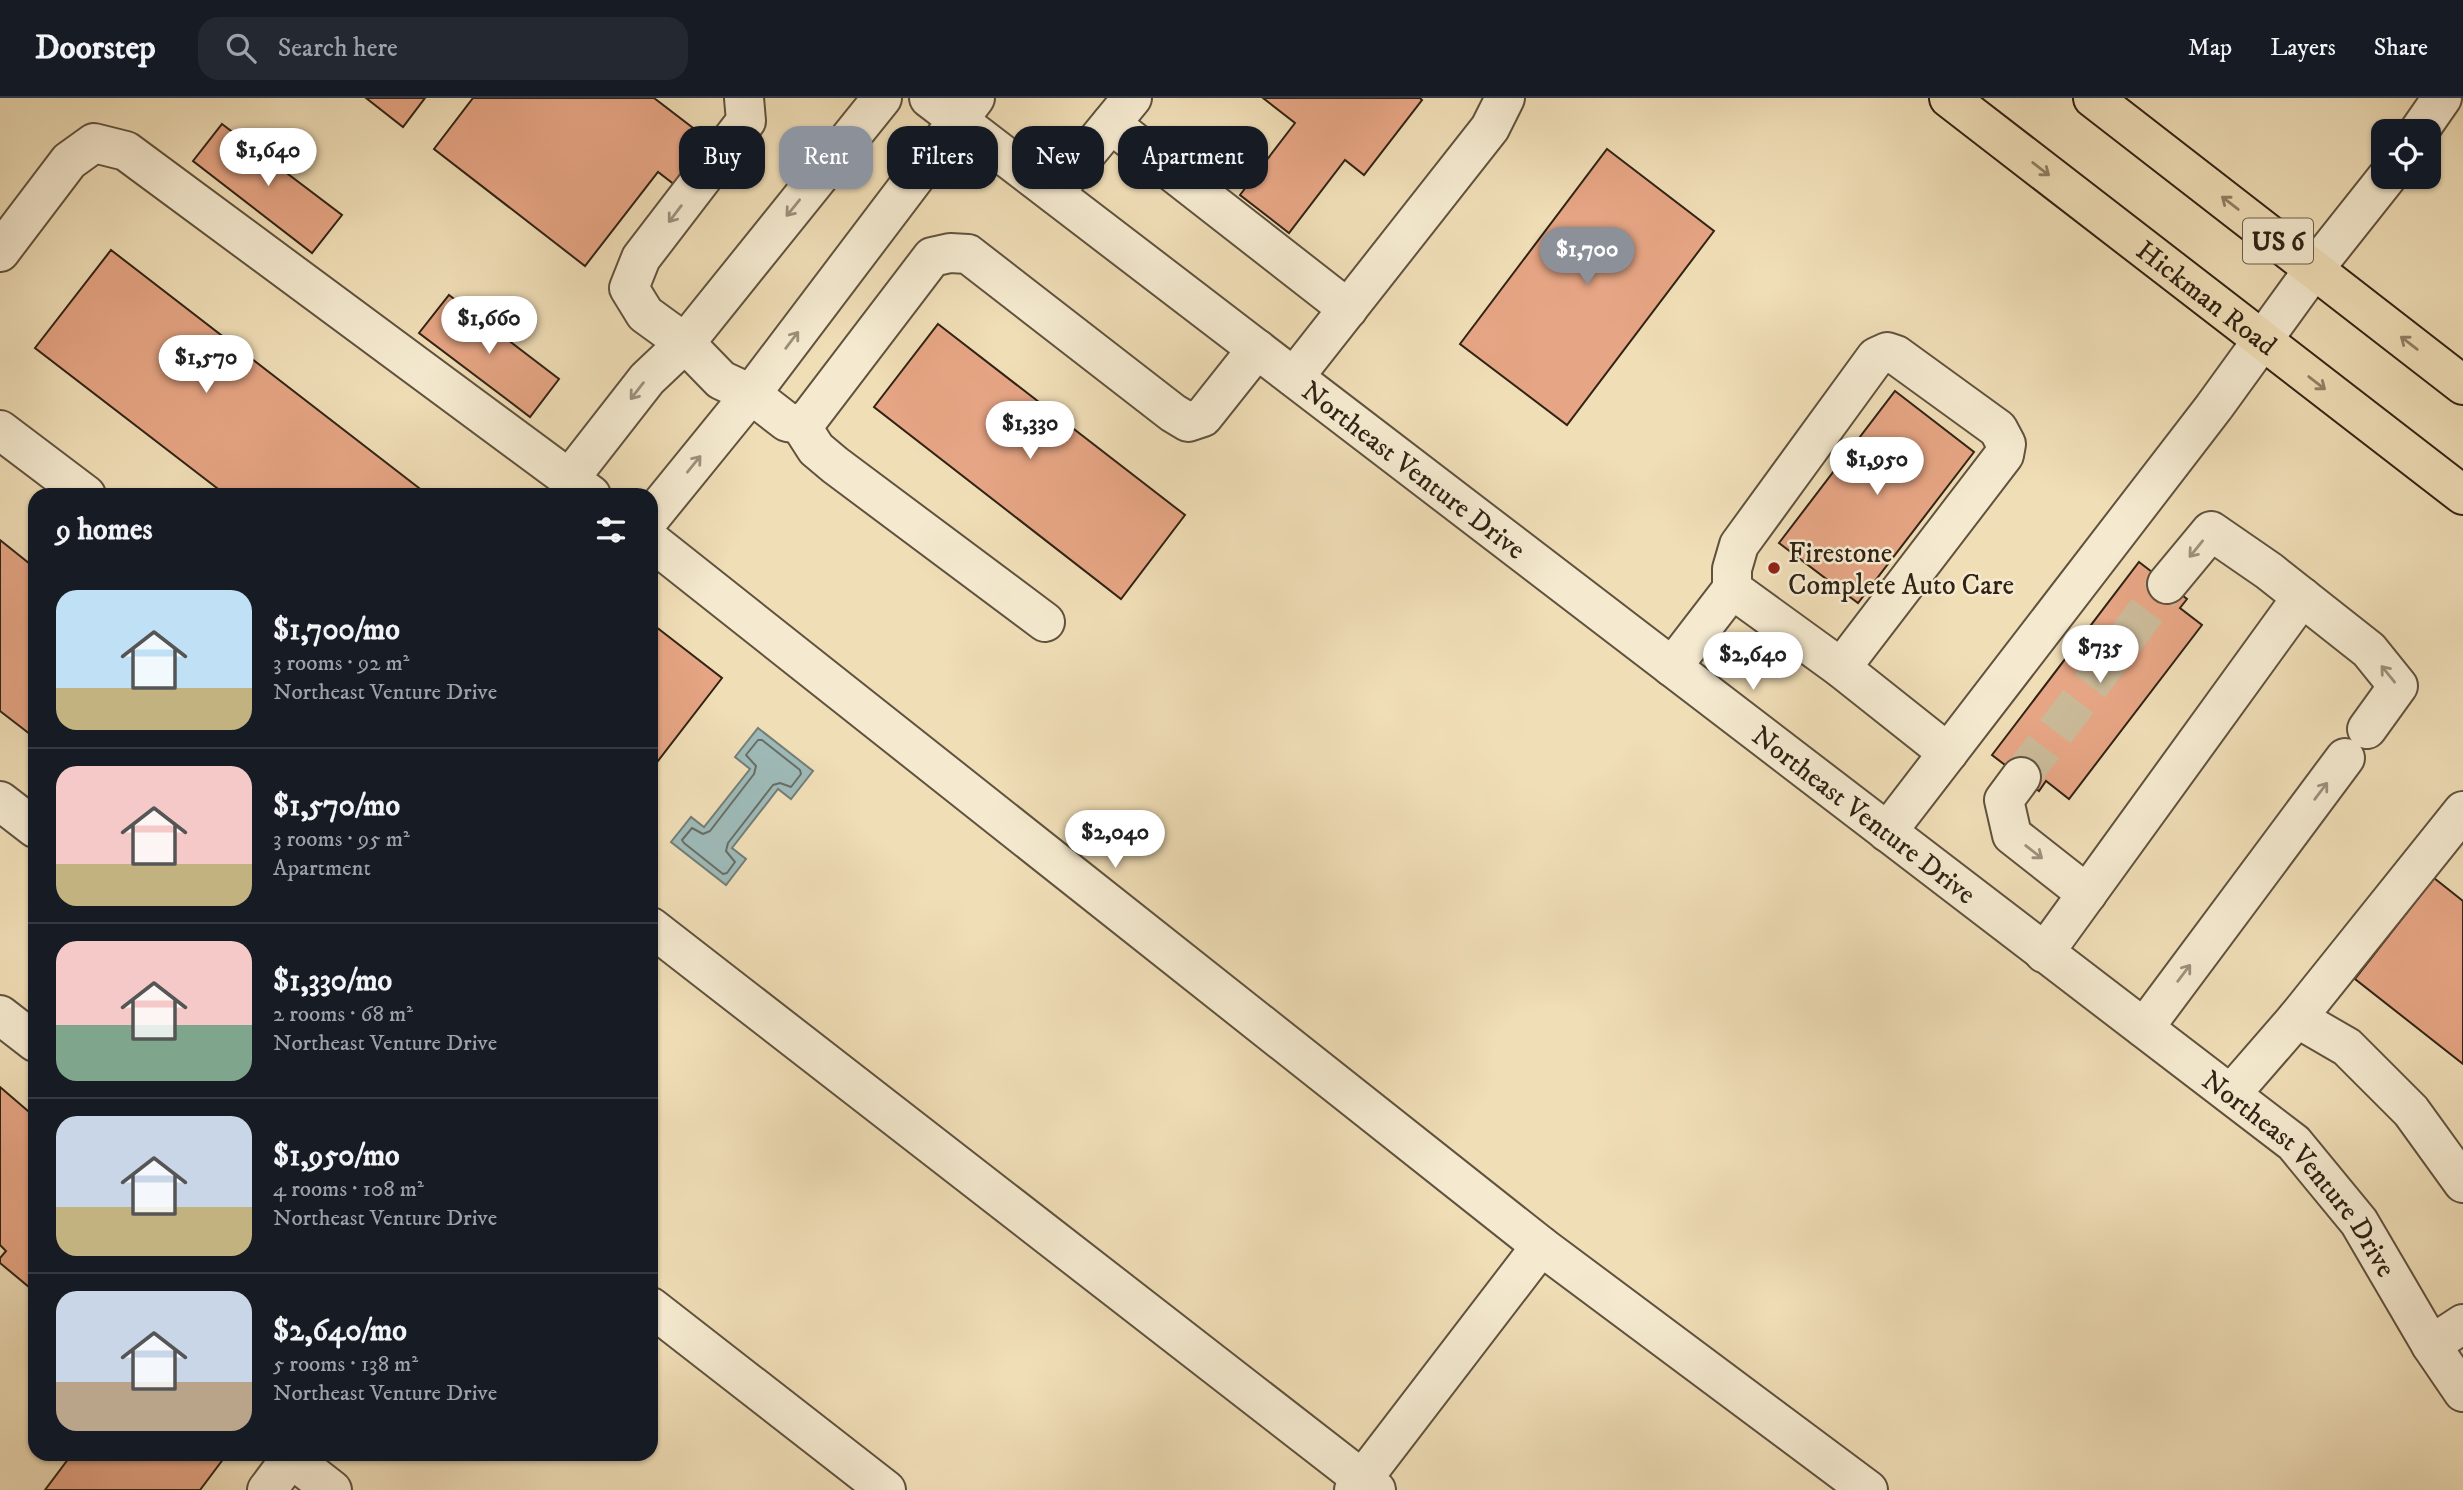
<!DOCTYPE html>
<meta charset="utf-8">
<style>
:root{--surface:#171b24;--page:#242831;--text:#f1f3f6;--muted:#9ea1a6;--line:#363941;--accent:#8c9099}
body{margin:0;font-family:"IM FELL DW Pica",serif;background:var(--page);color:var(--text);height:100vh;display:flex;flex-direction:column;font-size:26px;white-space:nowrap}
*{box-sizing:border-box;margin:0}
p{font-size:23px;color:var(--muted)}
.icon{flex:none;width:38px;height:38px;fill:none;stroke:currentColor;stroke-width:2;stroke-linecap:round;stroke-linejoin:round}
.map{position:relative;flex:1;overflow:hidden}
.sheet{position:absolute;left:28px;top:390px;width:630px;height:973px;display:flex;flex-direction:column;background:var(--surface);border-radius:21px;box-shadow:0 2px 5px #0004}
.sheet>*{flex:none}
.guide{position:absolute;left:679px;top:28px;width:665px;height:63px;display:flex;gap:14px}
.buttons{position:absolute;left:2371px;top:21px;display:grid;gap:14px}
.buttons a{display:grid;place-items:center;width:70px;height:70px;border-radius:14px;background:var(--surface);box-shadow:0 2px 5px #0004;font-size:35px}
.price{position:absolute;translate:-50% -60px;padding:0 16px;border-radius:24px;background:#fff;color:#222;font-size:23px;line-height:46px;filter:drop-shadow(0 2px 4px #0008)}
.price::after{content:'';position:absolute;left:50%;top:42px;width:21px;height:16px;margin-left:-10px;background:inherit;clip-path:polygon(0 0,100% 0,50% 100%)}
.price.on{background:var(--accent);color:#fff}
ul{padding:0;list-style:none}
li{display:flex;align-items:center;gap:21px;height:175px;padding:0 28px}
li+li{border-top:2px solid var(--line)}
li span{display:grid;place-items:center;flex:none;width:196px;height:140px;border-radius:21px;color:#555}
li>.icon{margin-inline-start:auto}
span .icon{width:84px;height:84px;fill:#fffc;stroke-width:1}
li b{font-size:30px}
h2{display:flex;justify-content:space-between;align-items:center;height:84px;padding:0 28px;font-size:30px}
.tag{padding:0 24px;border-radius:21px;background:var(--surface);box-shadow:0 2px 5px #0004;font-size:24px;line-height:63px}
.tag.on{background:var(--accent);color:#fff}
header{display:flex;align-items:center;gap:42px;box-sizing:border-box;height:98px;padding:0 35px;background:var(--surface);border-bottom:2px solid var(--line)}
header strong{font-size:33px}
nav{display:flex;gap:38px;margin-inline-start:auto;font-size:24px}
.search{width:490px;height:63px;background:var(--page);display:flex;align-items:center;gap:18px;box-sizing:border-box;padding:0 24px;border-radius:21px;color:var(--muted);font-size:26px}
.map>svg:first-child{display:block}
</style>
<header>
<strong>Doorstep</strong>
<div class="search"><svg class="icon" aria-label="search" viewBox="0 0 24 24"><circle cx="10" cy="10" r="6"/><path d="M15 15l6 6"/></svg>Search here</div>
<nav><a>Map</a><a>Layers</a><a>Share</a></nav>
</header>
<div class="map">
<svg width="2463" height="1392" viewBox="0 0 2463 1392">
<rect width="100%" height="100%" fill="#f0deb7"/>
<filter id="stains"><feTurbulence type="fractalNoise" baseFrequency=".00286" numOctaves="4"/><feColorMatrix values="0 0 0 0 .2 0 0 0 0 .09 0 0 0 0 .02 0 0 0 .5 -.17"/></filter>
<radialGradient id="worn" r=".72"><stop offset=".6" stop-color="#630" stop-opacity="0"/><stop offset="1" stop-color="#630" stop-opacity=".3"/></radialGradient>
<path fill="#9ebab8" stroke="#727e77" stroke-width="2" d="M758 630 813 673 791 701 778 691 732 750 746 761 726 787 671 744 691 719 704 729 750 671 735 659Z"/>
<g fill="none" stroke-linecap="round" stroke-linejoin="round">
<path stroke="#676e66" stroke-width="2" d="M758 642H762L800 672 801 676 791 689 780 685 773 687 728 745 726 753 735 764 727 775 723 776 684 745 682 742 692 730 703 736 710 733 754 676 756 668 746 657Z"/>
</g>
<g fill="#e6a584" stroke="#302315" stroke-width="2">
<path d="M366 0H425L403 29Z"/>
<path d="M473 0H654L710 43 675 87 658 74 585 168 434 51Z"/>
<path d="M1263 0H1420L1422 2 1364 77 1345 62 1289 135 1240 97 1295 25Z"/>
<path d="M222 26 342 117 312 155 193 63Z"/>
<path d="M1607 51 1714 133 1567 327 1460 246Z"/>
<path d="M111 152 428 397H226L35 250Z"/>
<path d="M449 197 559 281 530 319 419 235Z"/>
<path d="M938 226 1185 417 1121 501 874 309Z"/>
<path d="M1895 293 1974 354 1858 505 1779 445Z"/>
<path d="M0 442 35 470V640L0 613Z"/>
<path d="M2139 464 2187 501 2180 510 2202 527 2069 701 2046 683 2039 693 1992 657Z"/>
<path d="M651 525 722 580 651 672Z"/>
<path d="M2434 780 2463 803V966L2355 881Z"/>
<path d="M0 989 35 1019V1194L0 1165V1160L6 1153 0 1147Z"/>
<path d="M72 1356H227L200 1392H45Z"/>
</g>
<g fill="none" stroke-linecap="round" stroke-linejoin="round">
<path stroke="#cab997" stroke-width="38" stroke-dasharray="38 19" stroke-linecap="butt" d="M2021 679 2167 486"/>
<defs>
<g id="minor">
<path d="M744 0 746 23 641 160 629 190 645 216 685 245 721 282 751 296 787 324 800 326 810 319 932 159 950 155 968 156 1173 315 1188 324 1203 319 1257 251"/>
<path id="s1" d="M929 0 2294 1045 2359 1124 2431 1247 2463 1294"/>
<path d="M1111 26 1348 211"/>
<path d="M2419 33 2442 0"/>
<path d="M1054 95 1132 0"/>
<path d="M0 154 69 63 94 45 126 53 591 397"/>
<path d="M1294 279 1490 30 1505 0"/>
<path d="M800 326 816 351 835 367 1045 524"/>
<path d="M0 332 86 397"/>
<path d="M569 381 647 281 685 245 882 0"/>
<path d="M651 419 751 296 975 0"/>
<path d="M651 443 1541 1148 1868 1392"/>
<path d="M2167 486 2211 433 2269 473 2369 552 2398 588 2367 631"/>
<path d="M1732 491V471L1739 447 1876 259 1887 254 1896 257 1998 331 2006 346 2004 357 1841 570"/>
<path d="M1672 569 1732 491 1841 570 1948 655"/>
<path d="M2021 679 2004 702 2012 737 2087 796"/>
<path d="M0 703 35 730"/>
<path d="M1887 734 2214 309 2314 171 2387 79"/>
<path d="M651 829 1376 1392"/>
<path d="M2044 855 2302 499"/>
<path d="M0 917 35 944"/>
<path d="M2297 920 2463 713"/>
<path d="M2144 930 2345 660"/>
<path d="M2231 996 2297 920 2347 949 2411 1013 2463 1085"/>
<path d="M651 1209 886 1392"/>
<path d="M2431 1247 2463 1226"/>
<path d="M294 1356 291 1360 332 1392"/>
<path d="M267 1392 291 1360"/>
<path d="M1354 1392 1541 1148"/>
</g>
<g id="highway">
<path id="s2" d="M1949 0 2463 397"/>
<path d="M2093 0 2463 287"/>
</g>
</defs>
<use href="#minor" stroke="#60523e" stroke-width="42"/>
<use href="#highway" stroke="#302315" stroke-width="42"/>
<use href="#minor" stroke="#f5ead0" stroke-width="38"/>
<use href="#highway" stroke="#f0deb7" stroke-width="38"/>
</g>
<defs><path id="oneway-shaft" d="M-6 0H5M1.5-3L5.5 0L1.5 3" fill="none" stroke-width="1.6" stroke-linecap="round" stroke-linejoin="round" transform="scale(1.75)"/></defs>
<g stroke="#908066">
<use href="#oneway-shaft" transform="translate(2041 71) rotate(38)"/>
<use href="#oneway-shaft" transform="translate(2230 105) rotate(-142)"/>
<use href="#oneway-shaft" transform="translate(2409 245) rotate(-142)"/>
<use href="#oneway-shaft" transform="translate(2317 285) rotate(38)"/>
</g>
<g stroke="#9c907c">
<use href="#oneway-shaft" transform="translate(793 110) rotate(129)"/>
<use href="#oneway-shaft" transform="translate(675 116) rotate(127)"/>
<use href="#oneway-shaft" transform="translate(792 242) rotate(-53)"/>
<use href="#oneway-shaft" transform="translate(637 293) rotate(128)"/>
<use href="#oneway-shaft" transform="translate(694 366) rotate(-51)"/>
<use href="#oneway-shaft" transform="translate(2196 451) rotate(129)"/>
<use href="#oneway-shaft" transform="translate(2388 576) rotate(-129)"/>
<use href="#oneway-shaft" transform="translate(2321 693) rotate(-53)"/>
<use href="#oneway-shaft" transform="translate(2034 754) rotate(38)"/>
<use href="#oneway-shaft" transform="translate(2184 875) rotate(-53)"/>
</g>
<circle fill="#8f2418" stroke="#f5ead0" stroke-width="2.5" cx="1774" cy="470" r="7"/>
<g text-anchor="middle" stroke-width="5" stroke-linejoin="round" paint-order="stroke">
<rect fill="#f5ead0" stroke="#6b5f4d" stroke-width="2" x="2243" y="120.5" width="70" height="45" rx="5"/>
<g font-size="26" font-weight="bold" fill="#302315">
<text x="2278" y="152">US 6</text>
</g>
<g font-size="28" fill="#302315" stroke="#f5ead0">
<text dy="10" stroke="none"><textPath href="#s2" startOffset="326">Hickman Road</textPath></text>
<text dy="10" stroke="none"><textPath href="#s1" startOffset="611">Northeast Venture Drive</textPath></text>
<text dy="10" stroke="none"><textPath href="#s1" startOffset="1178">Northeast Venture Drive</textPath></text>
<text dy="10" stroke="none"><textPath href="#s1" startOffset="1745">Northeast Venture Drive</textPath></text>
</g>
<g font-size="28" fill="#302315" stroke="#f5ead0" text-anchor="start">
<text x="1788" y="464">Firestone<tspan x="1788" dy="32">Complete Auto Care</tspan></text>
</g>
</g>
<rect width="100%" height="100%" filter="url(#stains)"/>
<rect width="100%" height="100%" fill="url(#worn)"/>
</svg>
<div class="buttons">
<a><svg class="icon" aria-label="locate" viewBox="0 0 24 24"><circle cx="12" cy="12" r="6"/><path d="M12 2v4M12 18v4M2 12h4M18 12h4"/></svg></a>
</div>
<b class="price" style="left:268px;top:90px">$1,640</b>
<b class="price on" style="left:1587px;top:189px">$1,700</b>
<b class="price" style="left:489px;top:258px">$1,660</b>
<b class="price" style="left:206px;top:297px">$1,570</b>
<b class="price" style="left:1030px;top:363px">$1,330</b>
<b class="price" style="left:1877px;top:399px">$1,950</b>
<b class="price" style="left:2100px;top:587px">$735</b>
<b class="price" style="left:1753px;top:594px">$2,640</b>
<b class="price" style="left:1115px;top:772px">$2,040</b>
<div class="guide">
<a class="tag">Buy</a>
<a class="tag on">Rent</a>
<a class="tag">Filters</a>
<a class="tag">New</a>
<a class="tag">Apartment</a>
</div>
<section class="sheet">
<h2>9 homes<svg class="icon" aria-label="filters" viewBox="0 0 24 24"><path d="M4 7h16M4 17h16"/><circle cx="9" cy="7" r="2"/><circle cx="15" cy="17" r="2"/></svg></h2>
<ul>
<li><span style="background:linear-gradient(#bfe0f5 70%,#c2b280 0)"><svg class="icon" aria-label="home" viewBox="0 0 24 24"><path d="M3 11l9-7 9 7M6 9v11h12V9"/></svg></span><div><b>$1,700/mo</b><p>3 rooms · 92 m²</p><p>Northeast Venture Drive</p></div></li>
<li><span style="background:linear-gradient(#f6c9c9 70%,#c2b280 0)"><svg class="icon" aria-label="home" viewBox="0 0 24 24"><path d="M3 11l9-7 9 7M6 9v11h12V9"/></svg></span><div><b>$1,570/mo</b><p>3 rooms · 95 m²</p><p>Apartment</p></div></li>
<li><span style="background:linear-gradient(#f6c9c9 60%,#7fa58c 0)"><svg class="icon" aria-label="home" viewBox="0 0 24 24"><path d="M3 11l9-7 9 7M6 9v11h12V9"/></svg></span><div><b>$1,330/mo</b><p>2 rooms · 68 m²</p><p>Northeast Venture Drive</p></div></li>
<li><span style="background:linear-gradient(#c9d6e8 65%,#c2b280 0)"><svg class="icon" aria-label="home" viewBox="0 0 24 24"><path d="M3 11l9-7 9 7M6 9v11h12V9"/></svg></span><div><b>$1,950/mo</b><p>4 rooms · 108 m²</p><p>Northeast Venture Drive</p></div></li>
<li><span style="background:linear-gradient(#c9d6e8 65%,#b9a48a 0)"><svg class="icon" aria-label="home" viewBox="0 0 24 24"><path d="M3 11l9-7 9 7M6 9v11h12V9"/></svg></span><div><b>$2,640/mo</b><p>5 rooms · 138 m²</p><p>Northeast Venture Drive</p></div></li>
</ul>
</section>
</div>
